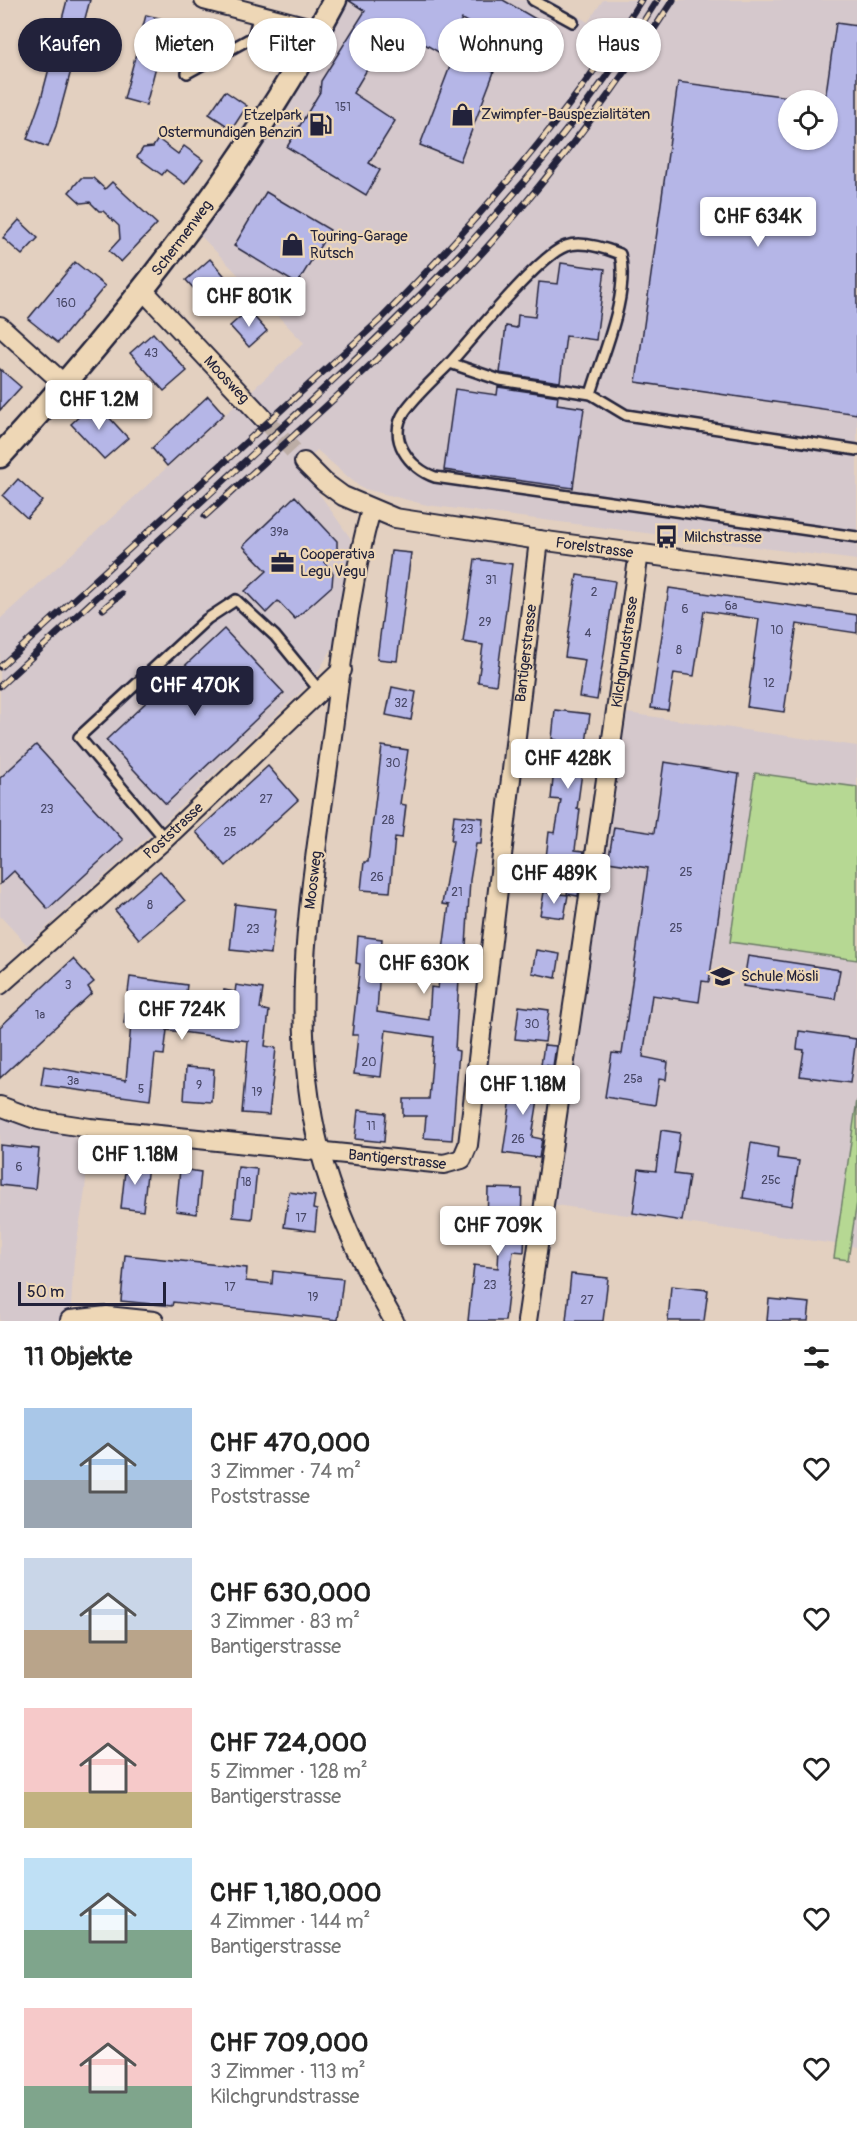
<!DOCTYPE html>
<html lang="de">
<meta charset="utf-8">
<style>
:root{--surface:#fff;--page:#f2f2f2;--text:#222;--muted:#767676;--accent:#22223b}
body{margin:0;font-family:Pangolin,sans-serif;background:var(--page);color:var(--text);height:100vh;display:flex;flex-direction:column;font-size:22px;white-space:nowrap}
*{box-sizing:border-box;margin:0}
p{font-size:20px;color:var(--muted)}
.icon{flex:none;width:33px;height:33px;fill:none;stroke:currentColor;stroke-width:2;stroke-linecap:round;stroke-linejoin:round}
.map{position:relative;height:1321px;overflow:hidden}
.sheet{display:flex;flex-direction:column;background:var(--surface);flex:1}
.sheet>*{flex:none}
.guide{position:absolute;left:18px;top:18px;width:822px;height:54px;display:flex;gap:12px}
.buttons{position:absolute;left:778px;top:90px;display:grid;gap:12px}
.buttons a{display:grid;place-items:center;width:60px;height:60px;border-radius:50%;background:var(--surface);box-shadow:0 2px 4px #0004;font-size:30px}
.scale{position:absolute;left:18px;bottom:15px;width:148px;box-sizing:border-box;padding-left:6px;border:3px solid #22223b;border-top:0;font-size:16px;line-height:21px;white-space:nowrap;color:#22223b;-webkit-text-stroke:4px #eed7b6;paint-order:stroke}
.price{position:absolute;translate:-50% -51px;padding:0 14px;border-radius:6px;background:#fff;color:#222;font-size:20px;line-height:39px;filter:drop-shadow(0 2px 3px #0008)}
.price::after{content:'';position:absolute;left:50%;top:36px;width:18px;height:14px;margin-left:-9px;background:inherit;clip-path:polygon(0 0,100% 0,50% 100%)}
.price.current{background:var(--accent);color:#fff}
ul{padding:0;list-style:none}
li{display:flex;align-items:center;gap:18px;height:150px;padding:0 24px}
li span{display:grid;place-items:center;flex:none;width:168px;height:120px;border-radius:0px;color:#555}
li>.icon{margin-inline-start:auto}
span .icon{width:72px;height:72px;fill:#fffc;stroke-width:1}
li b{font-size:26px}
h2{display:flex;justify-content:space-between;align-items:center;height:72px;padding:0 24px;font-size:26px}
.pill{padding:0 21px;border-radius:27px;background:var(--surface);box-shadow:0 2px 4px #0004;font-size:21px;line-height:54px}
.pill.current{background:var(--accent);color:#fff}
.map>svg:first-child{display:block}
</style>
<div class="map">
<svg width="857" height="1321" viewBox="0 0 857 1321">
<rect width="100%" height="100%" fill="#e3d0c0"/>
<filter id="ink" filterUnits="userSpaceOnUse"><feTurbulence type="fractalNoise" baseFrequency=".0167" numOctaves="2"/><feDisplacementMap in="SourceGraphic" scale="12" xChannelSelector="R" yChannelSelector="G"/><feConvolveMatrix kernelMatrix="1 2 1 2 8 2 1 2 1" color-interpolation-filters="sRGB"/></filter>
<g filter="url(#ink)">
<g fill="#d5c8cc" fill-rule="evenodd">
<path d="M344 0H549L588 22 603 0H857V560L427 505 361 488 317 450 296 469 311 482 351 539 339 638 312 681 159 827 27 945 0 916V619L304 343 197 232 292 102ZM789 100H828V140H789Z"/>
<path d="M627 713 857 746V1247L555 1205Z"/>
<path d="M0 1117 89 1141 85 1191 74 1259 70 1321H0Z"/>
</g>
<g fill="#b6d893" stroke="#6c7d67" stroke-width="1.5">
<path d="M755 773 857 787V960L730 942Z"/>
<path d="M857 1100V1202L848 1260 834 1258Z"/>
</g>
<g fill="#b5b6e7" stroke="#22223b" stroke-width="1.5">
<path d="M67 0H90L56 126 48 147 27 139 41 99Z"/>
<path d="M348 0H503L560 33 542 65 462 19 442 54 393 26 353 93 395 121 369 163 380 170 366 195 287 147 320 92 321 81 365 11Z"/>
<path d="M146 15 168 20 146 105 124 99Z"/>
<path d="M836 23 857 26V414L636 382 678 82 789 97V140H828V100H825Z"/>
<path d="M454 56 494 72 460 161 420 145Z"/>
<path d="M225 91 247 106 232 129 209 114Z"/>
<path d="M158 139 178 154 184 146 203 160 185 184 166 170 162 175 137 157 143 148 153 147Z"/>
<path d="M81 178H93L105 189 112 182 157 224 121 262 109 251 120 239 119 226 103 211H99L90 202 81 203 69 192Z"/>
<path d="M266 192 330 230 297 284 234 246Z"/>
<path d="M19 220 38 238 22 255 3 238Z"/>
<path d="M210 259 229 281 206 302 186 280Z"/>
<path d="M75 262 105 286 58 343 28 319Z"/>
<path d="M561 263 605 269 596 340 566 336 560 382 500 373 506 326 517 328 518 315 535 317 539 282 558 284Z"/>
<path d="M248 310 267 331 249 347 230 326Z"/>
<path d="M153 333 187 371 164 391 130 353Z"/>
<path d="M0 369 21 387 0 410Z"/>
<path d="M498 387 558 396 557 404 584 408 573 488 444 470 455 389 497 395Z"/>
<path d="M208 396 224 414 167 466 152 448Z"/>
<path d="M95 402 128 438 104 459 71 424Z"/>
<path d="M18 479 42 501 27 518 3 496Z"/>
<path d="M295 496 337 541V550L324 562 333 573 332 586 295 619 278 601 266 613 245 591 267 571 243 546Z"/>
<path d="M391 551 411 553 397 661 377 659Z"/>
<path d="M475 559 512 564 496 685 478 682 483 645 463 642Z"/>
<path d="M577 575 615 581 597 700 579 697 585 660 565 657Z"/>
<path d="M669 588 857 615V633L797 624 784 712 747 707 759 619 704 611 694 676 674 673 668 710 651 708Z"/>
<path d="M224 629 284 693 166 804 106 740Z"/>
<path d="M392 687 416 692 411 720 386 715Z"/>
<path d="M555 710 590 714 577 809H580L575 850 584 851 578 896 567 894 572 861 546 858 549 832 555 833 561 800 551 799 557 740 552 739Z"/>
<path d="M36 745 123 840 48 909 14 871 0 884V778Z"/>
<path d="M382 746 408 750 400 804 406 805 402 838 395 837 390 892 361 890 364 862H368Z"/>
<path d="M664 762 739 774 709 982 702 981 699 1002 652 995 643 1057 668 1062 666 1080 659 1079 655 1105 605 1097 612 1053 622 1054 648 868 608 862 614 827 654 833Z"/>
<path d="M268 766 298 800 226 866 196 832Z"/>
<path d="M454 815 483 818 481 844H476L470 880 465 963 460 962 455 1050 459 1051 452 1140 424 1138 426 1116H403V1099H429L434 1037 386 1030 381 1077 354 1074 358 1035H352L360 964 356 963 358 936 382 939 377 1012 429 1020 431 987 438 988 449 905 442 904 453 841H451Z"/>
<path d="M160 871 185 901 139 939 115 910Z"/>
<path d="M544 892 568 895 564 918 540 915Z"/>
<path d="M235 904 276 909 271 954 230 950Z"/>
<path d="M536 950 560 954 556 978 532 973Z"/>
<path d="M748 956 840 970 835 999 743 986Z"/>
<path d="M73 959 94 982 88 987 92 993 0 1078V1027Z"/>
<path d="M130 977 187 985 184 1007 221 1012 224 990 235 992 236 985 263 989 260 1009 269 1011 265 1046 276 1048 269 1115 242 1113 248 1041 167 1030 164 1055 155 1054 150 1100 41 1085 44 1066 126 1080 131 1024 124 1023Z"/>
<path d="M519 1006 549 1010 545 1042 515 1039Z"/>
<path d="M799 1031 856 1039 850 1083 800 1076 804 1050 797 1049Z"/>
<path d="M544 1045 556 1046 553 1066 541 1065Z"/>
<path d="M186 1067 214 1069 212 1102 184 1100Z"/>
<path d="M515 1071 542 1074 532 1137 542 1139 539 1158 503 1153Z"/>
<path d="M358 1110 386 1113 384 1142 355 1139Z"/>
<path d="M661 1130 680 1133 674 1174 689 1176 682 1221 633 1213 639 1169 656 1171Z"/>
<path d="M751 1143 778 1148 777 1158 799 1161 792 1206 743 1198Z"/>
<path d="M0 1145 39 1149 35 1189 0 1185Z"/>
<path d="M126 1162 148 1164 143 1211 121 1208Z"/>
<path d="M238 1167 257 1169 252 1219 233 1217Z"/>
<path d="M180 1169 201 1172 197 1214 176 1211Z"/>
<path d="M488 1188 522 1189 521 1230H525L524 1252 513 1251 505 1321H468L474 1265 498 1268 500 1222H487Z"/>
<path d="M289 1192 315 1196 313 1209 317 1210 315 1231 284 1227Z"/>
<path d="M125 1255 247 1268 246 1281 272 1284 273 1271 343 1279 338 1320 173 1302 172 1306 121 1301Z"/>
<path d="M571 1274 608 1278 603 1321H566Z"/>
<path d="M671 1286 708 1290 704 1321H668Z"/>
<path d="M769 1299 810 1303 808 1321H767Z"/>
</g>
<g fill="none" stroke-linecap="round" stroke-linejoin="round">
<path stroke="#bcada5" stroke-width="18" stroke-dasharray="18 9" stroke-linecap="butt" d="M263 418 304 462"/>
<defs>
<g id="service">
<path d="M533 0 573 22"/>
<path d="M187 73 253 37 259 14"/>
<path d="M450 363C472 339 539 255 566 246 582 240 605 248 620 254 630 295 603 353 591 394"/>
<path d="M857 450 626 415 591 394 500 380 450 363C435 378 417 394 405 411 386 438 410 469 435 477L857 537"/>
<path d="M165 839 79 737 207 619 236 600 275 636 320 691"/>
</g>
<g id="minor">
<path d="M204 0 319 30"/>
<path id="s1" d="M142 289 263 418"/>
<path d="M0 326 64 384"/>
<path id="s2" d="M304 462 324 482 343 496 395 518 539 540 857 583"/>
<path d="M371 510C349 587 341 671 330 751 312 883 286 1019 320 1151 336 1210 364 1269 394 1321"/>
<path id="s3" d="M0 985 165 839 342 670"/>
<path id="s4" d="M0 1106 38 1120 90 1128 444 1164 462 1159 468 1145 539 540"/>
<path d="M70 1320 107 1316 154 1321"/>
<path id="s5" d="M527 1321 639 553"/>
</g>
<g id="tertiary">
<path id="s6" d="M0 456C124 321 249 162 335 0"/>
</g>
</defs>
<use href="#service" stroke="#22223b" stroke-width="14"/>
<use href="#minor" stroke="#22223b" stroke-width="22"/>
<use href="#tertiary" stroke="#22223b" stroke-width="27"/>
<use href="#service" stroke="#eed7b6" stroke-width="9"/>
<use href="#minor" stroke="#eed7b6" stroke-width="18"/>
<use href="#tertiary" stroke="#eed7b6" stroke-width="22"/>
<defs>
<g id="rail">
<path d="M205 516C286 442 368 371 444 293 531 205 606 104 673 0"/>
<path d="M103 609 121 594"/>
<path d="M0 667 382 318C478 220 568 117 641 0"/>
<path d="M0 686C85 608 170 531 254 453 405 316 550 175 657 0"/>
</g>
</defs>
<use href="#rail" stroke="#22223b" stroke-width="7"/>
<use href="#rail" stroke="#eed7b6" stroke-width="4.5" stroke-dasharray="14" stroke-linecap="butt"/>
</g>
</g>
<defs>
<symbol id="shop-bare" viewBox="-9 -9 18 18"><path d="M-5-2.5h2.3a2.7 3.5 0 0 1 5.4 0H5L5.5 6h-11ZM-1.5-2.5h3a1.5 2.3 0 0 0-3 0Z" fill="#22223b" stroke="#eed7b6" stroke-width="2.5" paint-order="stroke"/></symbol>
<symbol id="fuel-bare" viewBox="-9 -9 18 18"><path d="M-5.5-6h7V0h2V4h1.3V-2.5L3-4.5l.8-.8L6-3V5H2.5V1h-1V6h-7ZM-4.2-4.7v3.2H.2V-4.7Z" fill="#22223b" stroke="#eed7b6" stroke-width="2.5" paint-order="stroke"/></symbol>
<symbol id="bus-bare" viewBox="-9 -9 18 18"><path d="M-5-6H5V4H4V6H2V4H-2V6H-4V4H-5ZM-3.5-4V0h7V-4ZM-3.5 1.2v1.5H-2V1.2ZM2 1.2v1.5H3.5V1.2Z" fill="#22223b" stroke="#eed7b6" stroke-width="2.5" paint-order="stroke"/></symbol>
<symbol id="office-bare" viewBox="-9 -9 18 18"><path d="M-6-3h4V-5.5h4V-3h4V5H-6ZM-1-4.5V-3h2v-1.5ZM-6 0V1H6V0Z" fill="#22223b" stroke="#eed7b6" stroke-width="2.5" paint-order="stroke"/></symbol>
<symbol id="school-bare" viewBox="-9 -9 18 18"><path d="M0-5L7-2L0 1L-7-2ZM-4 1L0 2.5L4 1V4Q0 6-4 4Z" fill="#22223b" stroke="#eed7b6" stroke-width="2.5" paint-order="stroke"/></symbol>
</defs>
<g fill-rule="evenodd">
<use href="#shop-bare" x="446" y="98" width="33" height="33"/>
<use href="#fuel-bare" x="304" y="108" width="33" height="33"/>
<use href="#shop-bare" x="276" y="228" width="33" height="33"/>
<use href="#bus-bare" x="650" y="520" width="33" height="33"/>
<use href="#office-bare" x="266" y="546" width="33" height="33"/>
<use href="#school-bare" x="706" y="960" width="33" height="33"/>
</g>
<g text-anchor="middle" stroke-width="4.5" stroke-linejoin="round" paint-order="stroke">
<g font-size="12" fill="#474766">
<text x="343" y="111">151</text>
<text x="66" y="307">160</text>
<text x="151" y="357">43</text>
<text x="279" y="536">39a</text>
<text x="491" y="584">31</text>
<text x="594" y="596">2</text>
<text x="731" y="610">6a</text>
<text x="685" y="613">6</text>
<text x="485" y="626">29</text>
<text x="777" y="634">10</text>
<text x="588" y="637">4</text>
<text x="679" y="654">8</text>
<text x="769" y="687">12</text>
<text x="401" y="707">32</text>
<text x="393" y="767">30</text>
<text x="266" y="803">27</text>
<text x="47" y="813">23</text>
<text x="388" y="824">28</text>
<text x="467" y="833">23</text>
<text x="230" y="836">25</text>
<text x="686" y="876">25</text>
<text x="377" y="881">26</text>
<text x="457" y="896">21</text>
<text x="150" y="909">8</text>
<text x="676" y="932">25</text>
<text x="253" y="933">23</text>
<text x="68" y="989">3</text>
<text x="40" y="1019">1a</text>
<text x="532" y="1028">30</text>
<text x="369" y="1066">20</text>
<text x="633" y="1083">25a</text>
<text x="73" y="1085">3a</text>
<text x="199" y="1089">9</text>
<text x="141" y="1093">5</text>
<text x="257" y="1096">19</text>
<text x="371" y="1130">11</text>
<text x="518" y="1143">26</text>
<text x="19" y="1171">6</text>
<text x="771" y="1184">25c</text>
<text x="246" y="1186">18</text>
<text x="301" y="1222">17</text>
<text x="490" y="1289">23</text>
<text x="230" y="1291">17</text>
<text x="313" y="1301">19</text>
<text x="587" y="1304">27</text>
</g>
<g font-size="15" fill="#22223b" stroke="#eed7b6" text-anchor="start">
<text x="481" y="119">Zwimpfer-Bauspezialitäten</text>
<text x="302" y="120" text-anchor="end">Etzelpark<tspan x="302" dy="17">Ostermundigen Benzin</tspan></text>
<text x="310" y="241">Touring-Garage<tspan x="310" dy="17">Rutsch</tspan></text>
<text x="684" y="542">Milchstrasse</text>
<text x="300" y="559">Cooperativa<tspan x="300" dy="17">Legu Vegu</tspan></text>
<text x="741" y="981">Schule Mösli</text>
</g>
<g font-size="15" fill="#22223b" stroke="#eed7b6">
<text dy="5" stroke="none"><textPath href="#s6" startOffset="284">Schermenweg</textPath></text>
<text dy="5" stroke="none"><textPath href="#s1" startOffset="124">Moosweg</textPath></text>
<text dy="5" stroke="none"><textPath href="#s2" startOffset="310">Forelstrasse</textPath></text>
<text dy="5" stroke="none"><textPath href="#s5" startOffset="676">Kilchgrundstrasse</textPath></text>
<text dy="5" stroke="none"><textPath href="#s4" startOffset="978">Bantigerstrasse</textPath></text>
<text dy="5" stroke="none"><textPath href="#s3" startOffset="232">Poststrasse</textPath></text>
<text transform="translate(313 880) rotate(-83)" y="5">Moosweg</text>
<text dy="5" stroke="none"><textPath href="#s4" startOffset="402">Bantigerstrasse</textPath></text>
</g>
</g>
</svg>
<div class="buttons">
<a><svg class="icon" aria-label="locate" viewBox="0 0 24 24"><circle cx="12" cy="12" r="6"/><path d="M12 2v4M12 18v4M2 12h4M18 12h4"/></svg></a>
</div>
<div class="scale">50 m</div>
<b class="price" style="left:758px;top:248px">CHF 634K</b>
<b class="price" style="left:249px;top:328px">CHF 801K</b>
<b class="price" style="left:99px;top:431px">CHF 1.2M</b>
<b class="price current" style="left:195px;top:717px">CHF 470K</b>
<b class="price" style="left:568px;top:790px">CHF 428K</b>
<b class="price" style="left:554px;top:905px">CHF 489K</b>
<b class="price" style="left:424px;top:995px">CHF 630K</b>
<b class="price" style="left:182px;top:1041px">CHF 724K</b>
<b class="price" style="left:523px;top:1116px">CHF 1.18M</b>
<b class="price" style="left:135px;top:1186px">CHF 1.18M</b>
<b class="price" style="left:498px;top:1257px">CHF 709K</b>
<div class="guide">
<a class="pill current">Kaufen</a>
<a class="pill">Mieten</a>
<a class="pill">Filter</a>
<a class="pill">Neu</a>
<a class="pill">Wohnung</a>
<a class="pill">Haus</a>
</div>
</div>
<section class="sheet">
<h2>11 Objekte<svg class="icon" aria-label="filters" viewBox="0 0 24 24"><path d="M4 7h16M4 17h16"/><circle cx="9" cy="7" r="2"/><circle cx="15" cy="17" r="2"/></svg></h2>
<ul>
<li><span style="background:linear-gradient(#a9c7e8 60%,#9aa5b1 0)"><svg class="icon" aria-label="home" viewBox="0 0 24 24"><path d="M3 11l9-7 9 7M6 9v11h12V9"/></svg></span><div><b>CHF 470,000</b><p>3 Zimmer · 74 m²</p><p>Poststrasse</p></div><svg class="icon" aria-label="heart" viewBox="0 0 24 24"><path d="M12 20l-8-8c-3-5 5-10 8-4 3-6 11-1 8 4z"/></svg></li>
<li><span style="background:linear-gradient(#c9d6e8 60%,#b9a48a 0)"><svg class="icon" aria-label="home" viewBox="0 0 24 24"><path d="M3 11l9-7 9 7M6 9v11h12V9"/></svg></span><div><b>CHF 630,000</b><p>3 Zimmer · 83 m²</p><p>Bantigerstrasse</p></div><svg class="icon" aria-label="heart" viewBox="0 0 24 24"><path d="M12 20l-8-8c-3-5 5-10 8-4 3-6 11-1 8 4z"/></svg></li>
<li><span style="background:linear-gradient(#f6c9c9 70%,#c2b280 0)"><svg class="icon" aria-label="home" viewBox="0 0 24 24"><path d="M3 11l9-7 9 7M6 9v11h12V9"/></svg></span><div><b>CHF 724,000</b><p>5 Zimmer · 128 m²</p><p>Bantigerstrasse</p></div><svg class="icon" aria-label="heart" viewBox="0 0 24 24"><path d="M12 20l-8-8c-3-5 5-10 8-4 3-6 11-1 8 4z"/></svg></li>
<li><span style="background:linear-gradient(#bfe0f5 60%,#7fa58c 0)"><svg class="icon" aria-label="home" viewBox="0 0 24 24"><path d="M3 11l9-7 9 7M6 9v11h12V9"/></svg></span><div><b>CHF 1,180,000</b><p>4 Zimmer · 144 m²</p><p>Bantigerstrasse</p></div><svg class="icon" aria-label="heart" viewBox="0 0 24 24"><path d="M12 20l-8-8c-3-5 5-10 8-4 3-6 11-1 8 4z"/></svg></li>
<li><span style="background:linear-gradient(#f6c9c9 65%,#7fa58c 0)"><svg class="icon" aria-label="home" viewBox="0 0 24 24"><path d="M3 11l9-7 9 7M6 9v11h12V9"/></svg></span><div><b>CHF 709,000</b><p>3 Zimmer · 113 m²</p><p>Kilchgrundstrasse</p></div><svg class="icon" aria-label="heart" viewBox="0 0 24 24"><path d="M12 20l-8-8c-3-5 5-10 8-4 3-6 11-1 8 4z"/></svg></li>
</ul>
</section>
